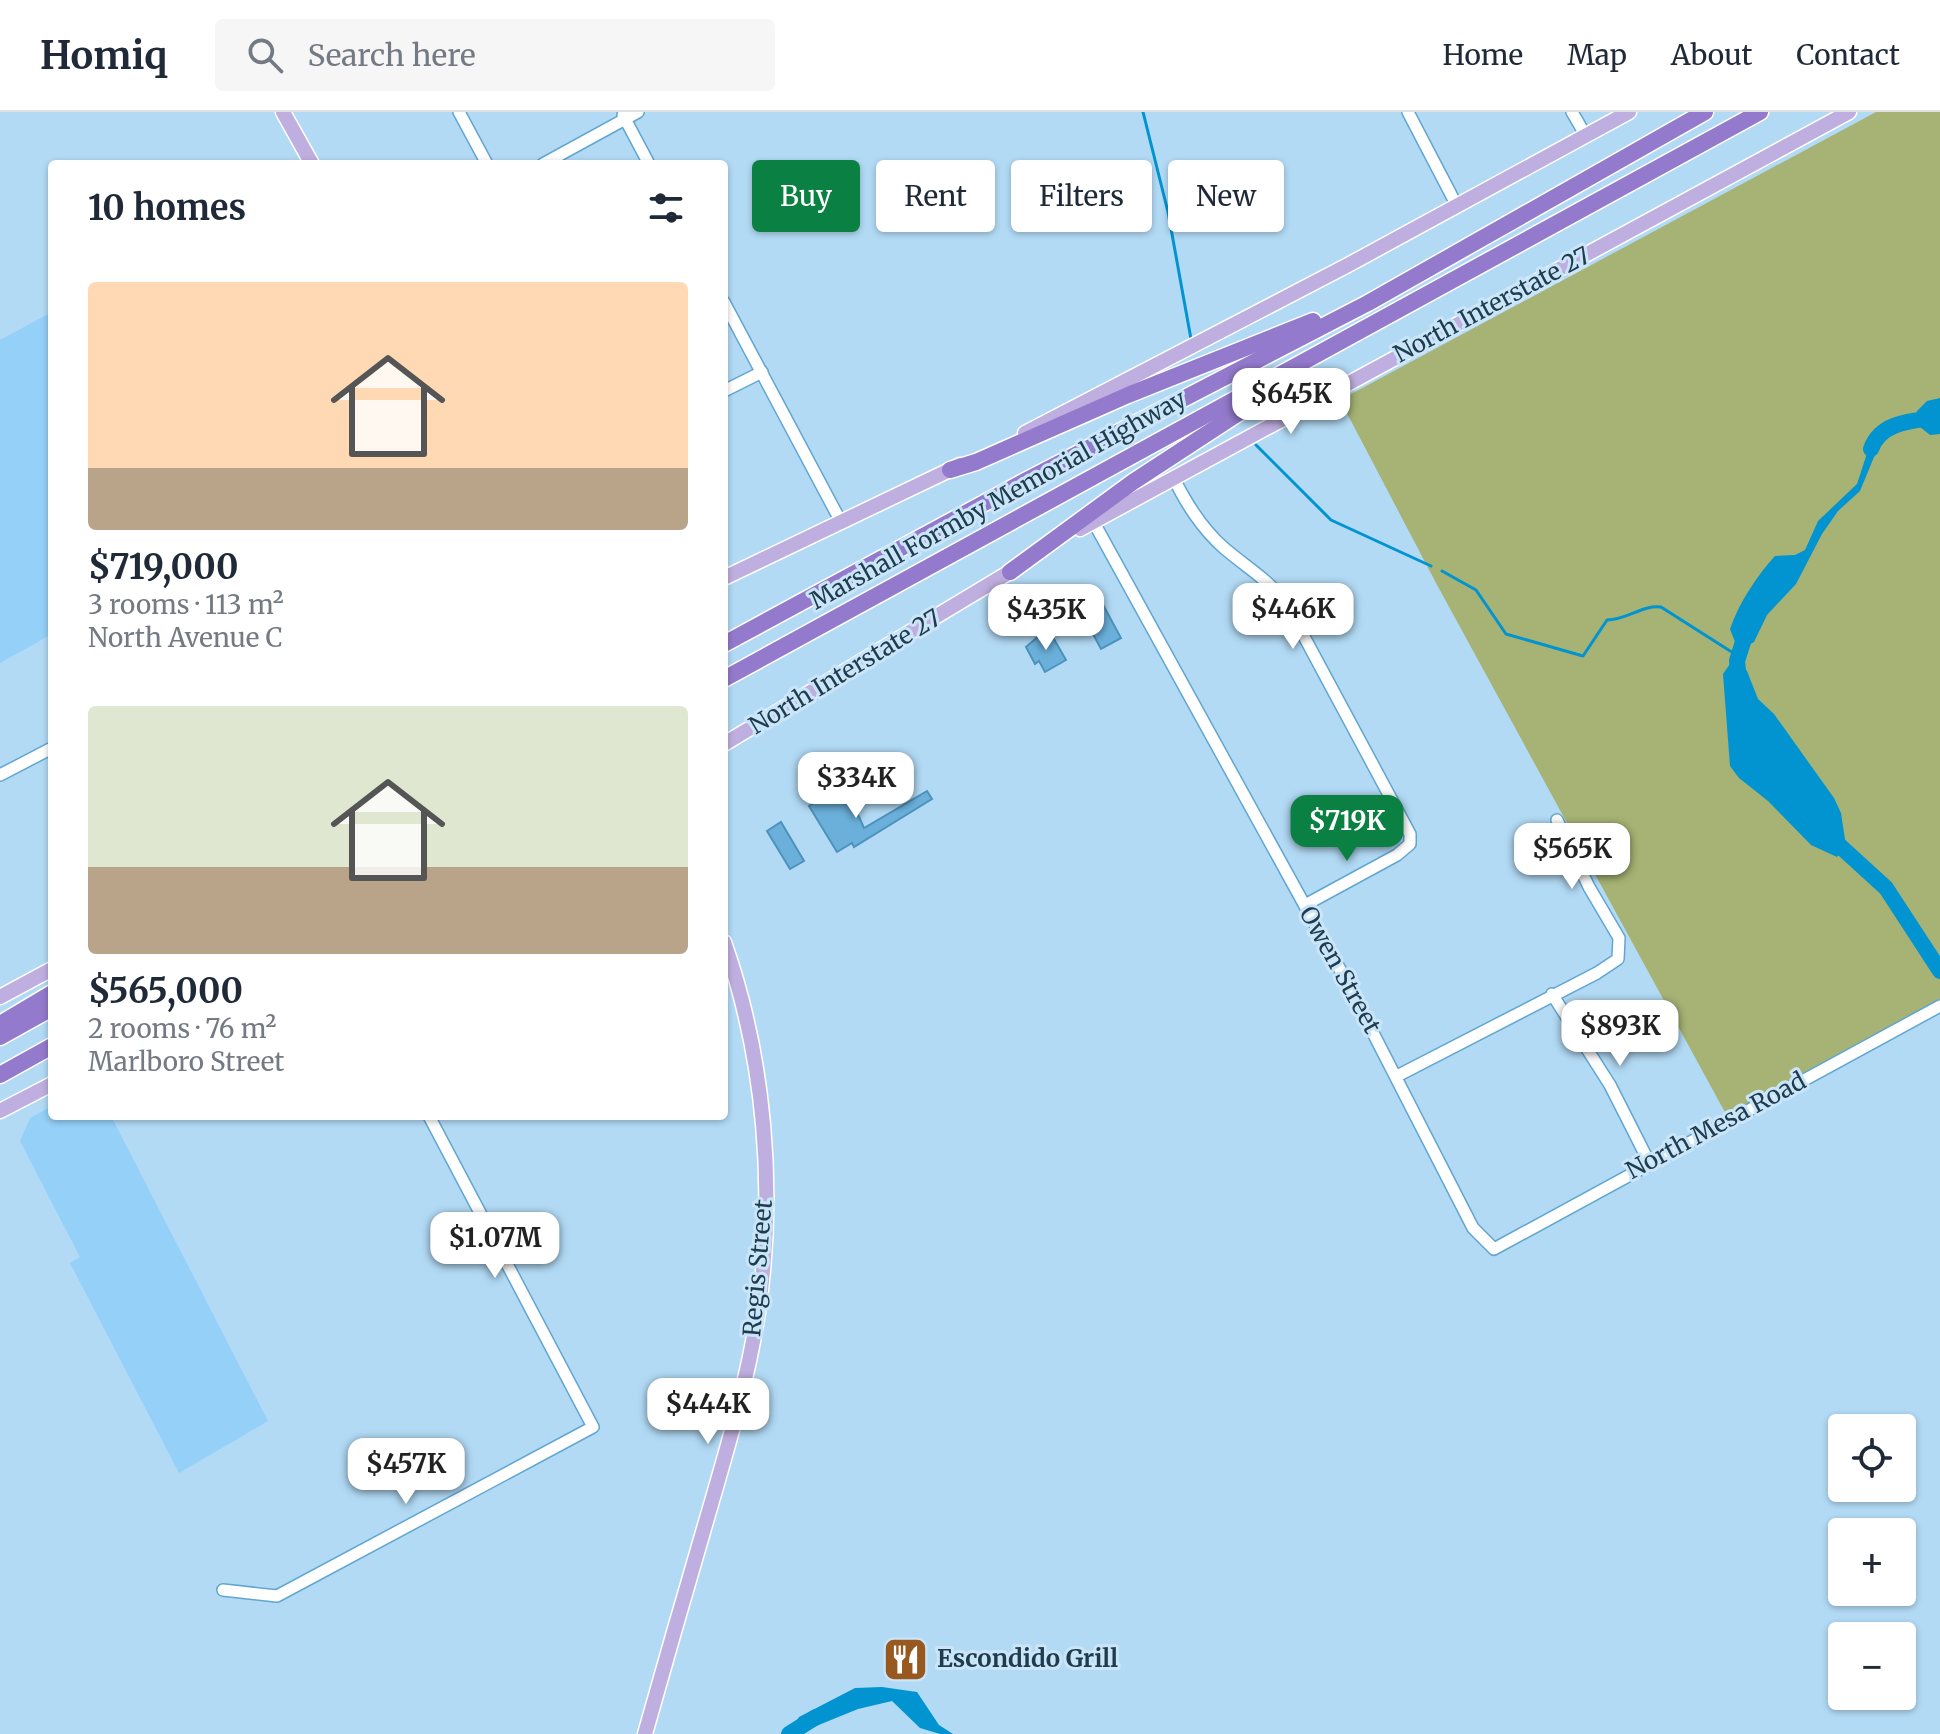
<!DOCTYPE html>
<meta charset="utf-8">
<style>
:root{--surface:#fff;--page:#f6f6f7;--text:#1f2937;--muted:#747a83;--line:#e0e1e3;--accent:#0b8043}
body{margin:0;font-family:Merriweather,serif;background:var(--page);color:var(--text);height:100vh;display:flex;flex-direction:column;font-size:30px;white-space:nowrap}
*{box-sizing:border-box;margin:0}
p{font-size:26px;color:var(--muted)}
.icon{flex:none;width:44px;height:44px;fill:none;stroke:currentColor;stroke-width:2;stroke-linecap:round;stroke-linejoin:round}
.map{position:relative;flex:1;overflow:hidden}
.drawer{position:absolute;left:48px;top:48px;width:680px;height:960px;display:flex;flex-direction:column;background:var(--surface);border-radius:8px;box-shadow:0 2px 6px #0004}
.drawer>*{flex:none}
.banner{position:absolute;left:752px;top:48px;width:760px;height:72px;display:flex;gap:16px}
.fabs{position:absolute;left:1828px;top:1302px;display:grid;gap:16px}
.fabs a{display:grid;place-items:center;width:88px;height:88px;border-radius:8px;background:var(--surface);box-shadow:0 2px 6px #0004;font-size:40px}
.price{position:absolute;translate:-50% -68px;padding:0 18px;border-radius:16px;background:#fff;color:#222;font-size:26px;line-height:52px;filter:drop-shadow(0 2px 4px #0008)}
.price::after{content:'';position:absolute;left:50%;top:48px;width:24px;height:18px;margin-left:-12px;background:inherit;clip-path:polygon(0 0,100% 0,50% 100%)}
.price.active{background:var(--accent);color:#fff}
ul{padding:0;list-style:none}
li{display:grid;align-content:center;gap:16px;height:424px;padding:0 40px}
li span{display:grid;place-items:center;height:248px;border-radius:8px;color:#555}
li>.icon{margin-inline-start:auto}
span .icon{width:144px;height:144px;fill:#fffc;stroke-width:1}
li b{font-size:34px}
h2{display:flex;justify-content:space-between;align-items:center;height:96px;padding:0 40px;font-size:34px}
.tag{padding:0 28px;border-radius:8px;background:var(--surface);box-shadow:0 2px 6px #0004;font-size:28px;line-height:72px}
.tag.active{background:var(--accent);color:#fff}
header{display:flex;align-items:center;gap:48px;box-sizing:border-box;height:112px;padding:0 40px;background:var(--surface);border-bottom:2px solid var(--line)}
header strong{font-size:38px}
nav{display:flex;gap:44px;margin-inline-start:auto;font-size:28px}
.search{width:560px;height:72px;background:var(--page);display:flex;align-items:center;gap:20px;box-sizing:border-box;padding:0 28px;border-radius:8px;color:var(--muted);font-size:30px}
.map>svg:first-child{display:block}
</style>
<header>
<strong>Homiq</strong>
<div class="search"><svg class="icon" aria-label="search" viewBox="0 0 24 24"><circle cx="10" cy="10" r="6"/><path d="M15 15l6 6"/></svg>Search here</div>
<nav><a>Home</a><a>Map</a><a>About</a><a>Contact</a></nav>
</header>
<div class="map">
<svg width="1940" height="1622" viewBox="0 0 1940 1622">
<rect width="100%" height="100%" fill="#b2daf5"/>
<g fill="#94d0f8">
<path d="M52 200V522L0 551V228Z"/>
<path d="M52 994V1004H111L268 1309 179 1361 70 1151 80 1145 20 1029 30 1006Z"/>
</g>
<path fill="#a6b374" d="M1876 0H1940V887L1727 1004 1436 471 1340 288Z"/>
<g fill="#0293d1">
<path d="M1940 286V322L1930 323 1920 315 1917 299 1927 289Z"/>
<path d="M1881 315V328L1860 379 1838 399 1822 422 1796 472 1767 503 1754 530 1743 536 1737 535 1730 517C1739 491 1756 465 1775 444L1795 443 1805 438 1818 409 1857 372 1875 317Z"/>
<path d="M1732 549 1739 550 1747 559 1758 587 1774 602 1834 686 1841 701 1846 734 1837 745 1811 733 1768 689 1739 666 1730 654 1723 562Z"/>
<path d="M882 1575 917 1580 939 1613 953 1622H940L920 1616 892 1589 858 1597 804 1619 796 1610 799 1605 855 1576Z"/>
</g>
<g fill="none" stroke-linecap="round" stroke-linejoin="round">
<g stroke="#0293d1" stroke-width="3">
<path d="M1143 0 1168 100 1191 227"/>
<path d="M1256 333 1331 408 1431 454"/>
<path d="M1442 459 1476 478 1506 522 1583 544 1607 508C1627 508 1644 492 1661 495L1738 544"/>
</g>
<g stroke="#0293d1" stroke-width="16">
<path d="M1871 337C1881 309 1913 309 1940 305"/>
<path d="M1739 568 1737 549 1747 517"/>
<path d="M1829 724 1886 776 1940 859"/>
<path d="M789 1622 816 1605"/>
</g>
</g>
<g fill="#6bb0db" stroke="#4d92bc" stroke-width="2">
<path d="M1101 489 1121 526 1101 537 1081 500Z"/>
<path d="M1041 522 1043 526 1051 522 1066 548 1045 560 1039 549 1035 552 1026 535Z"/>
<path d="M927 679 932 687 854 735 852 731 837 740 809 694 831 680 838 691 846 686 849 690 852 689 864 716Z"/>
<path d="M781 710 804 749 790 757 767 719Z"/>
</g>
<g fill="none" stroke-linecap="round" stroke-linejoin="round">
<defs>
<g id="minor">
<path d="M459 0 487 52"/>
<path d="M1408 0 1457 94"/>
<path d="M1572 0 1586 24"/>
<path d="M623 3 649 52"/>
<path d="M543 52 638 0"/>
<path d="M724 190 841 410"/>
<path d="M724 279 762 260"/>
<path d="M1173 365C1186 391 1201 416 1224 436 1245 454 1267 467 1285 489L1410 722V732L1397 743 1305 793"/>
<path d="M1093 409 1348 872 1473 1116 1494 1137 1940 894"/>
<path d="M0 663 52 636"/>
<path d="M1552 882 1610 973 1649 1050"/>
<path d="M1397 964 1597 861 1618 847 1619 826 1589 775 1557 708"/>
<path d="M223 1478 277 1484 593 1315 429 1004"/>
</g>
<g id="major">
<path d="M283 0 312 52"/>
<path d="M1025 321 1348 153 1629 0"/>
<path d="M1080 417 1849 0"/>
<path d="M724 466 960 353"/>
<path d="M724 632 1018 455"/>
<path d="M0 885 52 857"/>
<path d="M0 999 52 972"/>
<path d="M645 1622C667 1544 689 1467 712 1389 730 1327 748 1265 758 1201 776 1079 765 946 724 830"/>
</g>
<g id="highway">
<path d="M950 358 976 350 1128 283 1313 209"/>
<path d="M1010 460 1133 370 1292 266"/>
<path d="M724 532 1025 369 1368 191 1705 0"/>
<path d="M724 567 1760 0"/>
<path d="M0 912 52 881"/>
<path d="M0 925 52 896"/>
<path d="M0 963 52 934"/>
</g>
</defs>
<use href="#minor" stroke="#61a6d1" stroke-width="14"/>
<use href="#major" stroke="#fff" stroke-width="17"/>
<use href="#highway" stroke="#fff" stroke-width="19"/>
<use href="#minor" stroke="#fff" stroke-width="11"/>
<use href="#major" stroke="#bfafe0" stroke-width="14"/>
<use href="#highway" stroke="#947acc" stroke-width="16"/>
</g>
<defs>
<symbol id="restaurant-square" viewBox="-11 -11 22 22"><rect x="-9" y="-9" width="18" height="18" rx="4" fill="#985921" stroke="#cbe5f8"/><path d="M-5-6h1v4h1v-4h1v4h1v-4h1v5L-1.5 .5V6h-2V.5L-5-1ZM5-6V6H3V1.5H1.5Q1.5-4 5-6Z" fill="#fff"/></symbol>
</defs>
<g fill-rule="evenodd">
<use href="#restaurant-square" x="880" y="1522" width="51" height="51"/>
</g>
<g text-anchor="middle" stroke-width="6" stroke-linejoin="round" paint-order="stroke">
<g font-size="24" fill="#1f3c4e" stroke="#cbe5f8">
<text transform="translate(1492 193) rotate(-28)" y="8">North Interstate 27</text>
<text transform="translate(998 388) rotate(-29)" y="8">Marshall Formby Memorial Highway</text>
<text transform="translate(845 560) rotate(-31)" y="8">North Interstate 27</text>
<text transform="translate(1340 858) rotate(61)" y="8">Owen Street</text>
<text transform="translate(1716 1014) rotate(-28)" y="8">North Mesa Road</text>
<text transform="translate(758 1156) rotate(-85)" y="8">Regis Street</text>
</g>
<g font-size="24" font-weight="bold" fill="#1f3c4e" stroke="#cbe5f8" text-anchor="start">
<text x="937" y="1555">Escondido Grill</text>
</g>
</g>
</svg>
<div class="fabs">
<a><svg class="icon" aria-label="locate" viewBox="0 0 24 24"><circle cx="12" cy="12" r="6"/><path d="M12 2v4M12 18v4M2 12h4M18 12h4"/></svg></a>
<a>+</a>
<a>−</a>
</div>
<b class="price" style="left:1291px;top:324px">$645K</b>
<b class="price" style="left:1293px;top:539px">$446K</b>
<b class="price" style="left:1046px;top:540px">$435K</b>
<b class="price" style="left:856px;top:708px">$334K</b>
<b class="price active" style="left:1347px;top:751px">$719K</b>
<b class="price" style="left:1572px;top:779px">$565K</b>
<b class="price" style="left:1620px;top:956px">$893K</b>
<b class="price" style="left:495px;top:1168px">$1.07M</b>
<b class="price" style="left:708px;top:1334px">$444K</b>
<b class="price" style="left:406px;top:1394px">$457K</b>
<div class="banner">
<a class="tag active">Buy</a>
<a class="tag">Rent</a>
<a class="tag">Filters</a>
<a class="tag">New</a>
</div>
<section class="drawer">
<h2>10 homes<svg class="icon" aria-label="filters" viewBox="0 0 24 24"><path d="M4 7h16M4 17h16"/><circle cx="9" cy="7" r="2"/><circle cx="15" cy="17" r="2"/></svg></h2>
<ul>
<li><span style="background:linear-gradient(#ffd9b3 75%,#b9a48a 0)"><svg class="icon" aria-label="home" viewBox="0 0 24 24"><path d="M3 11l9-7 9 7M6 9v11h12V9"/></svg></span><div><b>$719,000</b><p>3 rooms · 113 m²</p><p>North Avenue C</p></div></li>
<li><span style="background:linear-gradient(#dfe7d0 65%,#b9a48a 0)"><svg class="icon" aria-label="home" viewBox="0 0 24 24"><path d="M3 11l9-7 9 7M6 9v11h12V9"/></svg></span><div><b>$565,000</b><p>2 rooms · 76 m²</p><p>Marlboro Street</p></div></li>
</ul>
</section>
</div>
